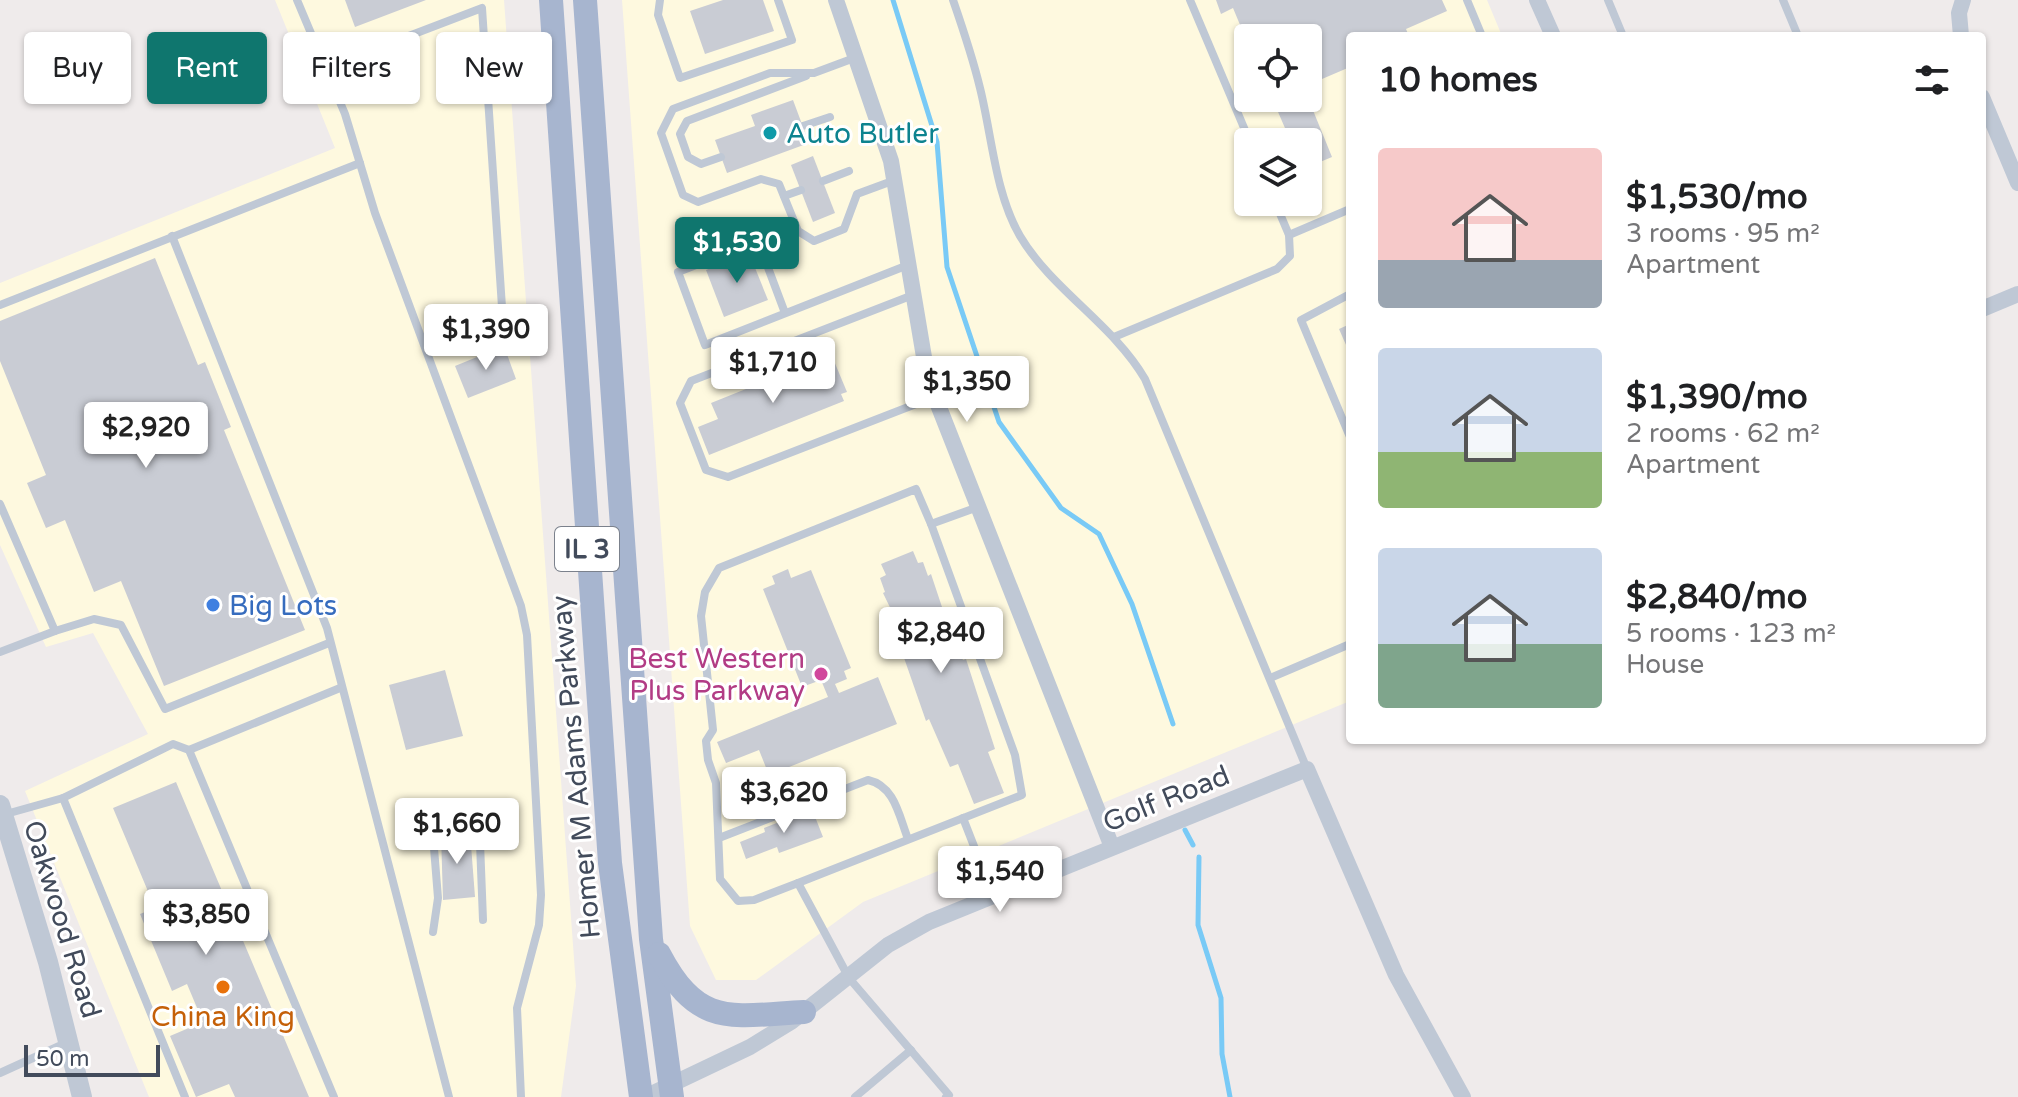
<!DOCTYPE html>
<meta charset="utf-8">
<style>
:root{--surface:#fff;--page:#f2f2f2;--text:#202124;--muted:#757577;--accent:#0f766e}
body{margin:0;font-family:"Varela Round",sans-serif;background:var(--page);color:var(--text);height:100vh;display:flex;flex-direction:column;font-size:30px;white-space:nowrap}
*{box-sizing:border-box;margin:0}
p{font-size:26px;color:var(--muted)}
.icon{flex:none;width:44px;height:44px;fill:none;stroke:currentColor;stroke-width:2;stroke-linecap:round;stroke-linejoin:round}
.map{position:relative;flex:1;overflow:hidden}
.panel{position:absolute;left:1346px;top:32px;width:640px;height:712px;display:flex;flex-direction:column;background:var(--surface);border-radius:8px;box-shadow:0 2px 6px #0004}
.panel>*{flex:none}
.banner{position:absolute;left:24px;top:32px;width:760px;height:72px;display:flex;gap:16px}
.fabs{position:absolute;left:1234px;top:24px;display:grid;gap:16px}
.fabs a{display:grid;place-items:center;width:88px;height:88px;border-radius:8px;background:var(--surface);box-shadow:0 2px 6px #0004;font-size:40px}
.scale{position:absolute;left:24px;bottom:20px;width:136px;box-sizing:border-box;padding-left:8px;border:4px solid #424b5b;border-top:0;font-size:22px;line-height:28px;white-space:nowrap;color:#424b5b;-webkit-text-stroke:6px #fff;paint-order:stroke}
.price{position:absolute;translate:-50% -68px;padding:0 18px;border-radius:8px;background:#fff;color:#222;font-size:26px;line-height:52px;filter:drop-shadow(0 2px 4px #0008)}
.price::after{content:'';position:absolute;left:50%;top:48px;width:24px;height:18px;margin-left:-12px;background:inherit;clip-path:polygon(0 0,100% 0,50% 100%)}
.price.selected{background:var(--accent);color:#fff}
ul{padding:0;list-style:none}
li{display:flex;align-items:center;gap:24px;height:200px;padding:0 32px}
li span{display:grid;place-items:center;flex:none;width:224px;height:160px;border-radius:8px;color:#555}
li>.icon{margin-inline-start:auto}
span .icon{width:96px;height:96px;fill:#fffc;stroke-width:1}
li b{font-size:34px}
h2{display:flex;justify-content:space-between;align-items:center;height:96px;padding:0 32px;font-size:34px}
.chip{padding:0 28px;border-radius:8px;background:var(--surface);box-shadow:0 2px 6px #0004;font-size:28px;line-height:72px}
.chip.selected{background:var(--accent);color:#fff}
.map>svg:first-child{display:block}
</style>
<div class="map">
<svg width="2018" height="1097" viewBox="0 0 2018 1097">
<rect width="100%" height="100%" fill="#efebeb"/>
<g fill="#fef9df" fill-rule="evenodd">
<path d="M275 0H504L576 986 561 1097H149L25 791 148 734 93 633 46 647 0 545V283L335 148Z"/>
<path d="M622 0H1487L1502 36H1350V701L863 902 756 980H716L690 926ZM1248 38H1308V98H1248ZM1248 142H1308V202H1248Z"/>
</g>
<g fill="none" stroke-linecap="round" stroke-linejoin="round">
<g stroke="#79caf6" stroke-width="5">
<path d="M893 0 937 142 947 267 999 422 1061 508 1099 534 1132 604 1173 724"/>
<path d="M1185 830 1193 845"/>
<path d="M1199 857 1198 925 1221 998 1222 1054 1230 1097"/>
</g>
</g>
<g fill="#c9ccd4">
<path d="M345 0H426L355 27Z"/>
<path d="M723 0H763L774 31 705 54 690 11Z"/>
<path d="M1216 0H1442L1447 11 1406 29 1409 36H1350V67L1308 85V38H1248V44L1233 8 1221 14Z"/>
<path d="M1272 98H1308L1332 157 1308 167V142H1291Z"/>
<path d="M793 100 809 143 727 173 715 140 755 126 751 115Z"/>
<path d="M813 156 835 213 813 222 791 165Z"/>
<path d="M749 253 768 300 724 317 706 270Z"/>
<path d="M155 258 198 365 205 362 231 427 224 430 305 630 164 686 121 581 94 592 65 520 46 528 27 483 46 475 0 361V321Z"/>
<path d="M1350 324V354L1339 329Z"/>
<path d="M504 346 516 379 468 398 455 366Z"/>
<path d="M826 357 829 364 834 361 847 392 841 394 844 401 709 455 698 427 718 419 711 403Z"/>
<path d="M913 551 918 563 923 562 928 576 931 574 950 631 963 660 966 659 995 749 988 752 1004 793 974 804 958 764 950 767 929 719 926 721 895 632 901 630 883 593 885 592 880 578 886 575 881 564Z"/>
<path d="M788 569 791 578 811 570 851 668 844 671 847 679 835 684 839 693 878 677 897 724 769 775 759 750 726 763 717 742 828 697 821 680 802 687 763 589 775 584 772 576Z"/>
<path d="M445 670 463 736 406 750 389 685Z"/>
<path d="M176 782 309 1097H235L229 1084 196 1097 170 1036 203 1022 187 984 172 991 140 914 155 908 113 808Z"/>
<path d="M812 809 823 837 779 853 777 847 746 859 740 842 765 832 764 828Z"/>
<path d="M470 832 475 897 443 900 441 834Z"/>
</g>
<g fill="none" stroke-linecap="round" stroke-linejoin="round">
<g stroke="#bfc8d5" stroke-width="8">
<path d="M297 0 345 114 375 213 521 606 527 635 541 895 539 925 517 1008 521 1097"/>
<path d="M660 0 658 15 680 78 792 40 778 0"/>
<path d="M953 0C963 29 973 59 980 88 992 136 995 193 1020 236 1052 290 1113 324 1145 379L1307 769"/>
<path d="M1190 0 1250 142"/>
<path d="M1467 0 1482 36"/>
<path d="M1608 0 1623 36"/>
<path d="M1783 0 1798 36"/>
<path d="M857 57 814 73H770L673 109 661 133 683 195 698 202 761 179 779 184 798 231 814 241 844 229 857 194 895 180"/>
<path d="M325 68 482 8 502 307 494 318 424 343"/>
<path d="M803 126 830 117"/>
<path d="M721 157 701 164 688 157 680 134 687 121 806 76"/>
<path d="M823 181 849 171"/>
<path d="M784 196 801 190"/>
<path d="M1289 235 1350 209"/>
<path d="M172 236 327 628 449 1097"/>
<path d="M1350 294 1301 320 1350 437"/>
<path d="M913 295 691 381 680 403 706 470 728 477 934 397"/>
<path d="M0 305 360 163"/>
<path d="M785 313 758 241 678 272 705 345 908 265"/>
<path d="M1114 337 1277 269 1290 256 1289 235 1275 202"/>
<path d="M0 504 55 631 0 652"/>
<path d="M931 524 916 489 719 568 705 592 701 616 713 730 706 741 708 760 716 783 720 879 738 901 754 900 798 883 849 978 949 1095 946 1097"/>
<path d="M55 631 94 619 121 625 165 709 329 643"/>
<path d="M1270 678 1350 644"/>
<path d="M189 750 340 688"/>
<path d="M63 798 185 1097"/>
<path d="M6 814 63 798 173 744 189 750 334 1097"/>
<path d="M963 818 993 895"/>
<path d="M719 838 868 780C895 786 899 816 908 839"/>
<path d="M798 883 1022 795 1015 755 931 524 978 507"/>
<path d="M433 932 438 898 432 823 435 811 444 803 463 802 474 807 479 817 483 920"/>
<path d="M0 1073 68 1042"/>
<path d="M855 1097 911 1050"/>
</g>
<g stroke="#bfc8d5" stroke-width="16">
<path d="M836 0 891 161 924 357 935 397 1112 847"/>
<path d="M1537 0 1553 36"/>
<path d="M1961 36 1959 13 1963 0"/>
<path d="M1982 97 2018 183"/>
<path d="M1982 309 2018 294"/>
<path d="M645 1097 750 1047 791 1022 888 945 929 922 1307 769 1396 975 1463 1097"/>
</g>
<path stroke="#bfc8d5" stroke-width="20" d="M0 805 48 962 82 1097"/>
<g stroke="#a7b5cf" stroke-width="24">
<path d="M551 0 610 863 641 1097"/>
<path d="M585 0 651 939 672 1097"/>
<path d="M659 954C698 1028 730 1016 804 1012"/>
</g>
</g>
<circle fill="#0f9aa8" stroke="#fff" stroke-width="3" cx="770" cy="133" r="8"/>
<circle fill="#3f7fe0" stroke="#fff" stroke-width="3" cx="213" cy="605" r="8"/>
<circle fill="#d1479c" stroke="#fff" stroke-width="3" cx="821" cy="674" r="8"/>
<circle fill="#e8710a" stroke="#fff" stroke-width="3" cx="223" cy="987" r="8"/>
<g text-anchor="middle" stroke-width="6" stroke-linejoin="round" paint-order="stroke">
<rect fill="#fff" stroke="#7b818c" stroke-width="2" x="555" y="527" width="64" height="44" rx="6"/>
<g font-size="26" font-weight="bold" fill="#424b5b">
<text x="587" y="558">IL 3</text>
</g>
<g font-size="28" fill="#0d838f" stroke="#fff" text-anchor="start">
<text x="786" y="143">Auto Butler</text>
</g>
<g font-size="28" fill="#366cbe" stroke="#fff" text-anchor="start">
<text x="229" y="615">Big Lots</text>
</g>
<g font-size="28" fill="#b23c85" stroke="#fff" text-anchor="end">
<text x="805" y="668">Best Western<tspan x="805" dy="32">Plus Parkway</tspan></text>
</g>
<g font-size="28" fill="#424b5b" stroke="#fff">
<text transform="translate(575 767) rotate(-95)" y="10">Homer M Adams Parkway</text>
<text transform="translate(1166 798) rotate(-22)" y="10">Golf Road</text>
<text transform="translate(63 919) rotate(73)" y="10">Oakwood Road</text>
</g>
<g font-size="28" fill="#c56008" stroke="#fff">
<text x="223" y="1026">China King</text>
</g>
</g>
</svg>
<div class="fabs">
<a><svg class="icon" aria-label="locate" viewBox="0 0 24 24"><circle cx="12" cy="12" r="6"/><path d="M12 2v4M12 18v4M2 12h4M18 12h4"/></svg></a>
<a><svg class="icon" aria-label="layers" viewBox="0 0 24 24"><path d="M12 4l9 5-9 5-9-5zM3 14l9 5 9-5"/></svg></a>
</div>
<div class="scale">50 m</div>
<b class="price selected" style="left:737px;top:285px">$1,530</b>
<b class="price" style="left:486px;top:372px">$1,390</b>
<b class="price" style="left:773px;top:405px">$1,710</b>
<b class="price" style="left:967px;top:424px">$1,350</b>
<b class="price" style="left:146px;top:470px">$2,920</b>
<b class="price" style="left:941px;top:675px">$2,840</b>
<b class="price" style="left:784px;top:835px">$3,620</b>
<b class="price" style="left:457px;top:866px">$1,660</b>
<b class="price" style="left:1000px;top:914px">$1,540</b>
<b class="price" style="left:206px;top:957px">$3,850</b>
<div class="banner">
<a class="chip">Buy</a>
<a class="chip selected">Rent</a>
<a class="chip">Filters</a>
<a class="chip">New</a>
</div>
<section class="panel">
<h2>10 homes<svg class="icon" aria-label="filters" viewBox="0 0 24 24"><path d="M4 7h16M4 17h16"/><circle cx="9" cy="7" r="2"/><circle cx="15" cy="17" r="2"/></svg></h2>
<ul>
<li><span style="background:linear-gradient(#f6c9c9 70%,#9aa5b1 0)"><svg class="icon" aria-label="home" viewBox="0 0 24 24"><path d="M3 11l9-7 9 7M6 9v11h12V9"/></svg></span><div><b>$1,530/mo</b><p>3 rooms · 95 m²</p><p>Apartment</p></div></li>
<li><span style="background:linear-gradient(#c9d6e8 65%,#8fb573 0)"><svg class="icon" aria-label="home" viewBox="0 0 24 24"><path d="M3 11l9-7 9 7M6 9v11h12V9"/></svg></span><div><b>$1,390/mo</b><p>2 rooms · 62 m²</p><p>Apartment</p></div></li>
<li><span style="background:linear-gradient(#c9d6e8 60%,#7fa58c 0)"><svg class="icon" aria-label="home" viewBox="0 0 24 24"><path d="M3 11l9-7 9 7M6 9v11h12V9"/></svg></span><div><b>$2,840/mo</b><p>5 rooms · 123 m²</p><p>House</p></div></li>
</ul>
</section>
</div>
